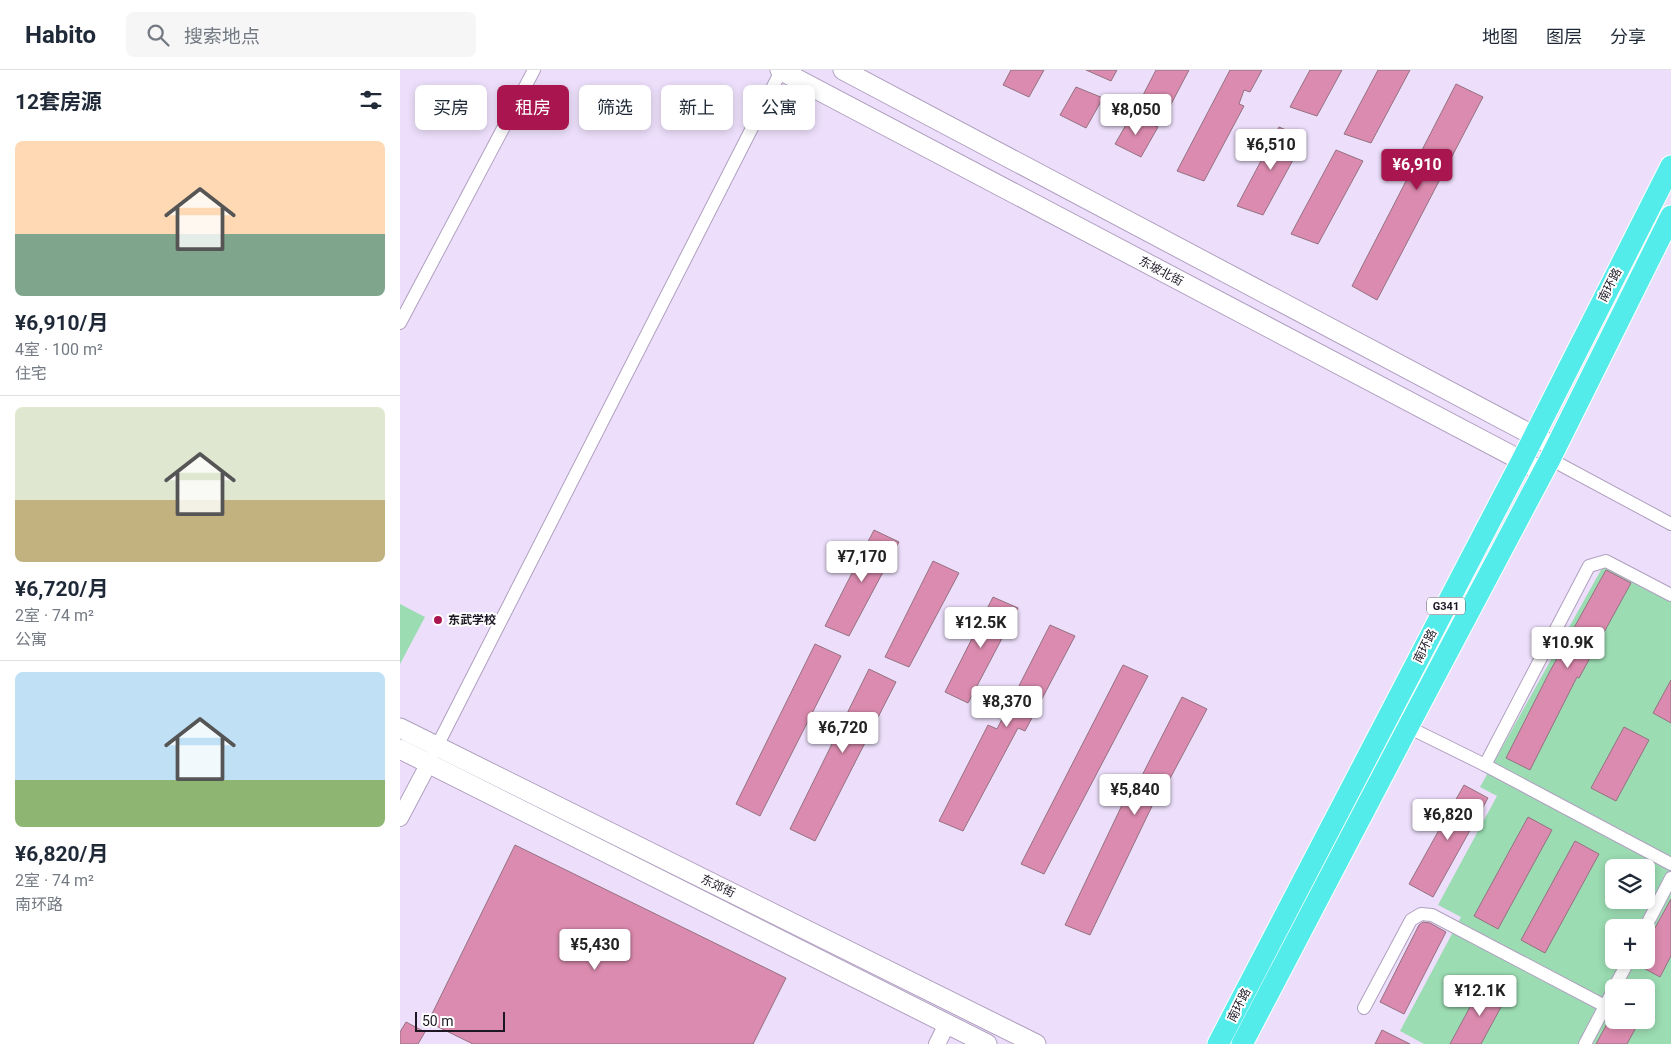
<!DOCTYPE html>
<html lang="zh">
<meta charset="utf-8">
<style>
:root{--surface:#fff;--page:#f6f6f7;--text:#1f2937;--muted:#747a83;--line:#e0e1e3;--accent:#a9164f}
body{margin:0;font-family:Roboto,"Noto Sans SC",sans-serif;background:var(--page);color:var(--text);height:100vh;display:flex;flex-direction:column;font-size:19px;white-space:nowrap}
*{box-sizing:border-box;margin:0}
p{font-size:16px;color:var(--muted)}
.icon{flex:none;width:28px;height:28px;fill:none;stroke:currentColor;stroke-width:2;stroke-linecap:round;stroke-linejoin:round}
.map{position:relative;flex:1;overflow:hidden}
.drawer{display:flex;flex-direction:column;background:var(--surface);width:400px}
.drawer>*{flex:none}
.guide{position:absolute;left:15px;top:15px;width:475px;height:45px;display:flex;gap:10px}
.fabs{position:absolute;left:1205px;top:789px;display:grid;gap:10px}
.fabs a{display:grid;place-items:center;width:50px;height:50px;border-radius:8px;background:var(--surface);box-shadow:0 2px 8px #0003;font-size:25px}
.scale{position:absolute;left:15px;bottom:12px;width:90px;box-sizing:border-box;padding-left:5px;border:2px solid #1d1723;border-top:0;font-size:14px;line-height:18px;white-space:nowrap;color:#1d1723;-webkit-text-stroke:4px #fff;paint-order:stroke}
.price{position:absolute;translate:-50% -42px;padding:0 11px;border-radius:5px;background:#fff;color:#222;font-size:16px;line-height:32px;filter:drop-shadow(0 1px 2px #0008)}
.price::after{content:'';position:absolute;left:50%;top:30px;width:15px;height:11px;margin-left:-8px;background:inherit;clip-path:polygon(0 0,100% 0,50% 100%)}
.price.selected{background:var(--accent);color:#fff}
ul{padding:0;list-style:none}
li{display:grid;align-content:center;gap:10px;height:265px;padding:0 15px}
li+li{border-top:1px solid var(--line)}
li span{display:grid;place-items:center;height:155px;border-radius:8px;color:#555}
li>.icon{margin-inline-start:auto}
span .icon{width:90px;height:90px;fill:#fffc;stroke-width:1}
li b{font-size:21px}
h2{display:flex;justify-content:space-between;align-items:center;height:60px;padding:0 15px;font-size:21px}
.pill{padding:0 18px;border-radius:8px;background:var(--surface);box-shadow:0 2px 8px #0003;font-size:18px;line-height:45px}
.pill.selected{background:var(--accent);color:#fff}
header{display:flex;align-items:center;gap:30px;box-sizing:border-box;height:70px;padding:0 25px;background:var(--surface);border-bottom:1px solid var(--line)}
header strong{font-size:24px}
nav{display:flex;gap:28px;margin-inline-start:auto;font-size:18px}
.search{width:350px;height:45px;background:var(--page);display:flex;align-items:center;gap:12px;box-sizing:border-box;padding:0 18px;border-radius:8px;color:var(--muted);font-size:19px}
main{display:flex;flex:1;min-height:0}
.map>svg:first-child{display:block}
</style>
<header>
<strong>Habito</strong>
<div class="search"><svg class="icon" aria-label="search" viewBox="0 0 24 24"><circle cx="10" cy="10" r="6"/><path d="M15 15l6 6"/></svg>搜索地点</div>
<nav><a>地图</a><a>图层</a><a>分享</a></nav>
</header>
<main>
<section class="drawer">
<h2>12套房源<svg class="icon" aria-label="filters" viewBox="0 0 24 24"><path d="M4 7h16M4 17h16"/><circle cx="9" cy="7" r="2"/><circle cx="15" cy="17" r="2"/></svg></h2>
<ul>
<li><span style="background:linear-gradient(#ffd9b3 60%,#7fa58c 0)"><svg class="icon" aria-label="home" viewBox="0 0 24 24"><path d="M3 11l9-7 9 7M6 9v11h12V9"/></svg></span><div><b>¥6,910/月</b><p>4室 · 100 m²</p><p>住宅</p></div></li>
<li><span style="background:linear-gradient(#dfe7d0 60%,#c2b280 0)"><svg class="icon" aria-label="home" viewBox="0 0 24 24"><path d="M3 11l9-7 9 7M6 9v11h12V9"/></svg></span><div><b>¥6,720/月</b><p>2室 · 74 m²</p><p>公寓</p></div></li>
<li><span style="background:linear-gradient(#bfe0f5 70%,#8fb573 0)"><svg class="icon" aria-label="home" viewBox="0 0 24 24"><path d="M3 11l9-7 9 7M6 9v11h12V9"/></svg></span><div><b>¥6,820/月</b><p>2室 · 74 m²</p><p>南环路</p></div></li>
</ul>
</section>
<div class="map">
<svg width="1271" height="974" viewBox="0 0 1271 974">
<rect width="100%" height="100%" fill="#eddffb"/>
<g fill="#9bdcb2" fill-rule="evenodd">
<path d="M1206 491 1271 525V974H1024L1000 961 1061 847 1038 835 1097 726 1080 717ZM1214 798H1246V830H1214ZM1214 858H1246V890H1214ZM1214 918H1246V950H1214Z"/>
<path d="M0 534 25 547 0 594Z"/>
</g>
<g fill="#db8baf" stroke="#947180">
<path d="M611 0H644L629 27 603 15Z"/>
<path d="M686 0H717L711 11Z"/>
<path d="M756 0H789L768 40 741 29Z"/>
<path d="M830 0H862L850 22 844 20 839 34 844 36 804 111 777 101Z"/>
<path d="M910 0H942L917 46 890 37Z"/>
<path d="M978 0H1010L971 73 944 64Z"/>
<path d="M1056 14 1083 27 977 230 952 216Z"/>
<path d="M676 17 703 28 686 58 660 45Z"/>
<path d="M731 46 758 57 741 87 715 74Z"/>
<path d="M879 57 905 68 863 145 837 136Z"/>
<path d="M936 80 963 91 918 174 891 164Z"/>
<path d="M474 460 499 472 449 566 425 556Z"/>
<path d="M533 491 559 503 509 597 485 587Z"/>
<path d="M1206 500 1231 513 1179 608 1177 607 1130 700 1106 688 1150 601Z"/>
<path d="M593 527 618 538 568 633 545 622Z"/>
<path d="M650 555 675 566 625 661 618 658 563 761 539 751 588 655 597 659Z"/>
<path d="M415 574 441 586 360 746 336 734Z"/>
<path d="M723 595 748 606 644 804 621 794Z"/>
<path d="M469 599 496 612 415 771 390 759Z"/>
<path d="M1271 610V653L1253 643Z"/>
<path d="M782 627 807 639 757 733 754 732 690 865 665 855 723 733 727 735Z"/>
<path d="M1224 657 1249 670 1216 731 1191 718Z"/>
<path d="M1064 715 1088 728 1033 827 1009 814Z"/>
<path d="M1128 747 1152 760 1098 859 1074 846Z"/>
<path d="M1175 771 1199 784 1145 883 1121 870Z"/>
<path d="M115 775 386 908 353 974H73L28 952Z"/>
<path d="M1271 829V886L1260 907 1236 894 1237 890H1246V874Z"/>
<path d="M1023 852 1030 853 1046 862 1004 944 980 932 1019 855Z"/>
<path d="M1083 913 1107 926 1081 974H1050Z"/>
<path d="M1209 950H1240L1227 974H1196Z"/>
<path d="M6 952 25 962 18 974H0V962Z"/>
<path d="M982 960 1010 974H975Z"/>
</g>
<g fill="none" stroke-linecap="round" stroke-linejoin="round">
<defs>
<g id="minor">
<path d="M0 253 134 0"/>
<path d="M1150 389 1271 454"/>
<path d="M1008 657 1085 695 1271 794"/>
<path d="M34 682 381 1"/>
<path d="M1085 695 1189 496 1206 491 1271 525"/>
<path d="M1245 858 1271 808"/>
<path d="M1214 918 1229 890"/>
<path d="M964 938 1011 850 1021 844 1032 845 1205 936"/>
<path d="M1185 974 1214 919"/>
</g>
<g id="tertiary">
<path d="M0 748 29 693"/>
<path d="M537 974 547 954"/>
</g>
<g id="secondary">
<path d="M380 0 1143 402"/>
<path d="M443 0 1155 377"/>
<path d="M0 658 636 974"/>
<path d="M0 679 587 974"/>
</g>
<g id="trunk">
<path d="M818 974 1122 390 1271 96"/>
<path d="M842 974 1008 657 1150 389 1271 146"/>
</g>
</defs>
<use href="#minor" stroke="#b0a0c0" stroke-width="14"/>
<use href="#tertiary" stroke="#b0a0c0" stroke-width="18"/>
<use href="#secondary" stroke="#b0a0c0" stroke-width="21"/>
<use href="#trunk" stroke="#fff" stroke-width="23"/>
<use href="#minor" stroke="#fff" stroke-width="12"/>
<use href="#tertiary" stroke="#fff" stroke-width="16"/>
<use href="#secondary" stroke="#fff" stroke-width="19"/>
<use href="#trunk" stroke="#54ecea" stroke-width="21"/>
</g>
<circle fill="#a9164f" stroke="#fff" stroke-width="2" cx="38" cy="550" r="5"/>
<g text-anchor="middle" stroke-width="4" stroke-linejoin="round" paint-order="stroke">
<rect fill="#fff" stroke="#615d65" stroke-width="1" x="1027" y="527.5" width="38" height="17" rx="4"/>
<g font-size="11" font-weight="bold" fill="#1d1723">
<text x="1046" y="540">G341</text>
</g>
<g font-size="12" fill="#1d1723" stroke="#fff">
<text transform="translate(761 201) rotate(28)" y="4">东坡北街</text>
<text transform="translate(1210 215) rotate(-63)" y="4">南环路</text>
<text transform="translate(1025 576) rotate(-63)" y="4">南环路</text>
<text transform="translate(318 816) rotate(26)" y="4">东郊街</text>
<text transform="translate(839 935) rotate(-63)" y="4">南环路</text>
</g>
<g font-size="12" font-weight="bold" fill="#1d1723" stroke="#fff" text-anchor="start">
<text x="48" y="554">东武学校</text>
</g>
</g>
</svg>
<div class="fabs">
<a><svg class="icon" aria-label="layers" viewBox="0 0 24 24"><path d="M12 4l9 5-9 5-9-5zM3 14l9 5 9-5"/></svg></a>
<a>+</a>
<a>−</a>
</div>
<div class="scale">50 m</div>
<b class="price" style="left:736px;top:66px">¥8,050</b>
<b class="price" style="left:871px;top:101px">¥6,510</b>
<b class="price selected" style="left:1017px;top:121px">¥6,910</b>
<b class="price" style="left:462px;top:513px">¥7,170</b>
<b class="price" style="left:581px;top:579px">¥12.5K</b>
<b class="price" style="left:1168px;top:599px">¥10.9K</b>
<b class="price" style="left:607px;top:658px">¥8,370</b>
<b class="price" style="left:443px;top:684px">¥6,720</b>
<b class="price" style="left:735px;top:746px">¥5,840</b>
<b class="price" style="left:1048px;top:771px">¥6,820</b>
<b class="price" style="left:195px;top:901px">¥5,430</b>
<b class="price" style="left:1080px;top:947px">¥12.1K</b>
<div class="guide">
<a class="pill">买房</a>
<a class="pill selected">租房</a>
<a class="pill">筛选</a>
<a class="pill">新上</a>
<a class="pill">公寓</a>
</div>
</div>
</main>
